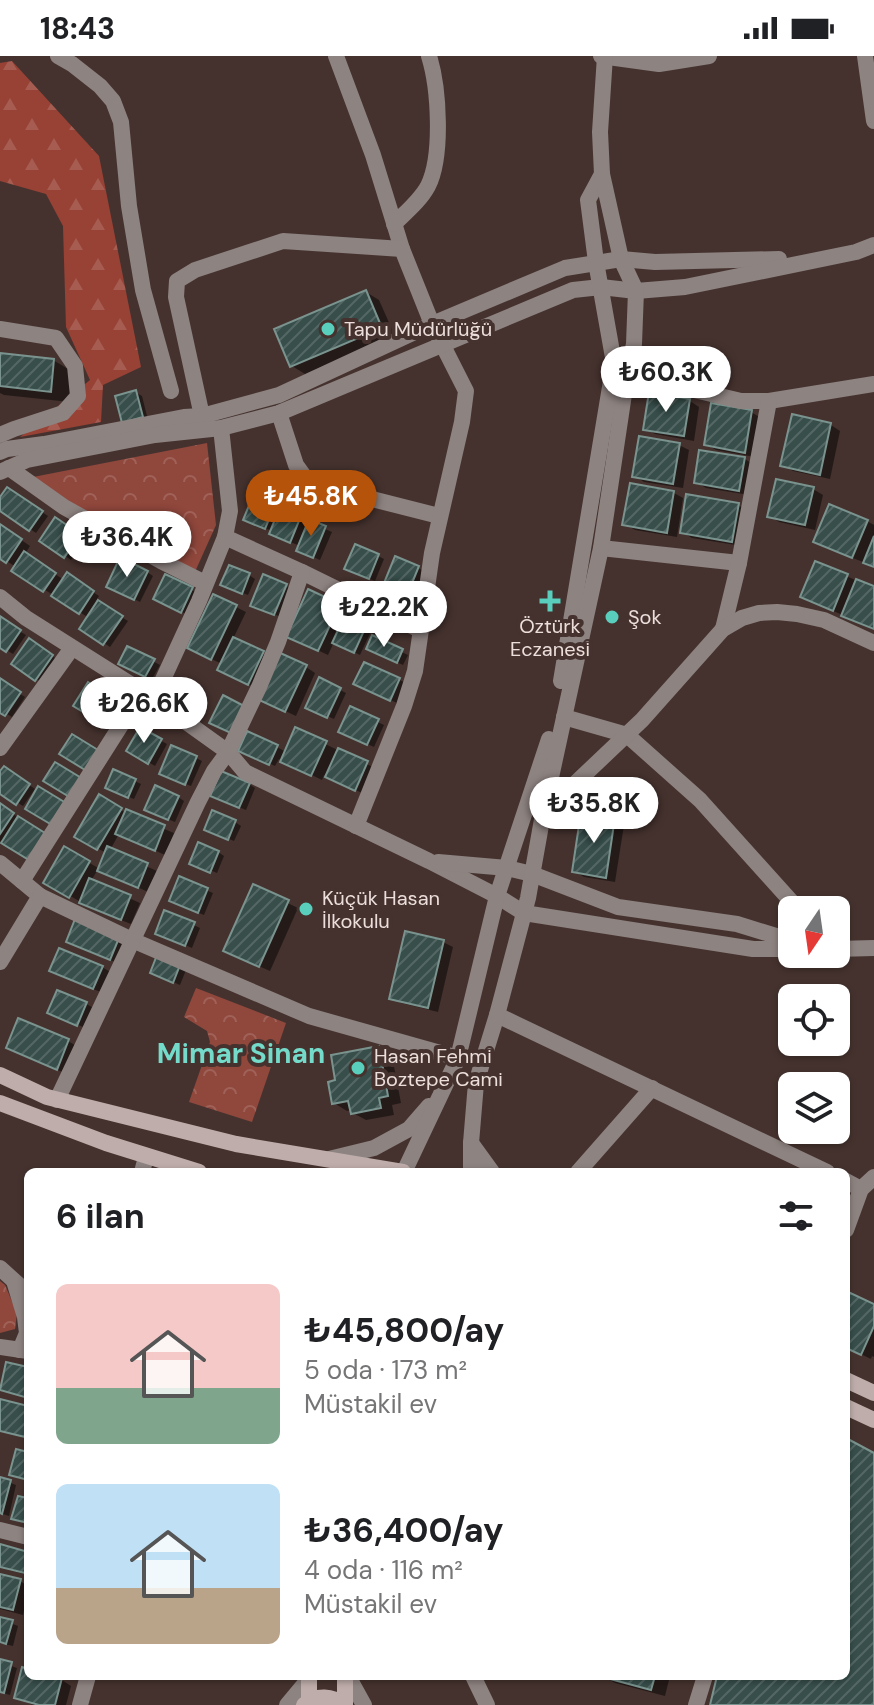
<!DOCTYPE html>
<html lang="tr">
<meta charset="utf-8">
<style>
:root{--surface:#fff;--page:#f2f2f2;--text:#202124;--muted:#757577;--accent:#b45309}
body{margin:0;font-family:"DM Sans",sans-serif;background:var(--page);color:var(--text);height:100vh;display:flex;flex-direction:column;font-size:30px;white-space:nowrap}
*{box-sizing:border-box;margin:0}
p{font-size:26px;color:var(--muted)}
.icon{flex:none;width:44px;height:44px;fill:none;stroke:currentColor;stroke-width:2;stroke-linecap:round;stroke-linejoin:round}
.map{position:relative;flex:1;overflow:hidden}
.details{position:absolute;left:24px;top:1112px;width:826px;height:512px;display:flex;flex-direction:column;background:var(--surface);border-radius:12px;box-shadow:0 2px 6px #0004}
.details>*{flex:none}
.needle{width:52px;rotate:193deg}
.tools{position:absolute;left:778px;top:840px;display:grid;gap:16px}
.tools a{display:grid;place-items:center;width:72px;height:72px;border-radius:12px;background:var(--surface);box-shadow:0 2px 6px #0004;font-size:40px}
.price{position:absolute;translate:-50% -68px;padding:0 18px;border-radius:28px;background:#fff;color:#222;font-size:26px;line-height:52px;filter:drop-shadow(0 2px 4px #0008)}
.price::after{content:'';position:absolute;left:50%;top:48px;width:24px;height:18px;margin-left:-12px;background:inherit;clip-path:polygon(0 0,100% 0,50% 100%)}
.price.current{background:var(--accent);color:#fff}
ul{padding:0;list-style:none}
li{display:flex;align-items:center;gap:24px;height:200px;padding:0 32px}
li span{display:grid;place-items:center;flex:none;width:224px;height:160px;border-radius:12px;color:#555}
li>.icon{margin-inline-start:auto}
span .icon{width:96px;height:96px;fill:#fffc;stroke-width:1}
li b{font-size:34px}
h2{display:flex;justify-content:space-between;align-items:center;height:96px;padding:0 32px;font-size:34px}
.status{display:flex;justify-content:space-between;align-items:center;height:56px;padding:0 40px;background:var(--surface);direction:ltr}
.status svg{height:22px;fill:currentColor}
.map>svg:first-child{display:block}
</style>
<div class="status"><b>18:43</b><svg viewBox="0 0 49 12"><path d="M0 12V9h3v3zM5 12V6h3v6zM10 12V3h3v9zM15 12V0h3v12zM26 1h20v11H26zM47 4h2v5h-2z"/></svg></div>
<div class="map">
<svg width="874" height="1649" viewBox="0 0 874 1649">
<defs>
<pattern id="forest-firs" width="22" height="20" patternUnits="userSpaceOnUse" patternTransform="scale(2)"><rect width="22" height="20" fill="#984135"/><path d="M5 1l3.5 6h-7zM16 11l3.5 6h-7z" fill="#a75c52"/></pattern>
<pattern id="park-crowns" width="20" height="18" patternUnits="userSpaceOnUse" patternTransform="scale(2)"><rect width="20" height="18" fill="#90473c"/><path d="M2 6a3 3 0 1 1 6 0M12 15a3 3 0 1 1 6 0" fill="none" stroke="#a06158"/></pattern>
<pattern id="building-hatch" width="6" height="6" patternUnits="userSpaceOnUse" patternTransform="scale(2)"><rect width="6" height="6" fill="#374e4a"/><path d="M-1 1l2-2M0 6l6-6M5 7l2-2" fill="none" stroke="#546764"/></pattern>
</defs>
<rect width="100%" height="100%" fill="#45322e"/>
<path fill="url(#forest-firs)" d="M12 5 99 100 141 311 103 329 101 366 20 381 90 324 66 271 63 170 46 138 0 125V7Z"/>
<g fill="url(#park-crowns)">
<path d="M207 387 216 469 194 518 28 422Z"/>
<path d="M196 932 286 967 252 1066 189 1046 210 986 207 975 184 961Z"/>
<path d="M0 1225 5 1229 17 1257 15 1273 0 1277Z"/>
</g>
<g fill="#0007">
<path d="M366 236 379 244 395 280 305 318 292 310Z"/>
<path d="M0 299 53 304 73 316 70 346 4 339 0 337Z"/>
<path d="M135 336 142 340 148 364 130 369Z"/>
<path d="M690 345 699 351 694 385 655 378 645 372Z"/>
<path d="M751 356 761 362 755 401 716 394 706 388Z"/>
<path d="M793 361 831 369 840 375 830 423 793 415 783 409Z"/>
<path d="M679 389 689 394 683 432 644 426 635 420Z"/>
<path d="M745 403 754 409 749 439 706 432 696 426Z"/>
<path d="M8 433 48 460 36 477 0 453V444Z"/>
<path d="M813 433 823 439 815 474 779 466 770 460Z"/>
<path d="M674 437 683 442 677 481 635 474 625 468Z"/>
<path d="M276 446 282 449 280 453 332 476 320 504 304 497 300 490 278 481 272 475 252 467Z"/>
<path d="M738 449 748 455 742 490 692 482 682 476Z"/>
<path d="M55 464 85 483 71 504 42 484Z"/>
<path d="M867 465 874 469V511L863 504V506L825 491Z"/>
<path d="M0 469 30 490 25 498 64 524 67 519 99 540 96 545 128 565 110 591 82 572 89 562 14 514 16 511 0 501Z"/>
<path d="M378 500 384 503 375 525 353 516Z"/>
<path d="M816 507 874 532V573L813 546Z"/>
<path d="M418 512 424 515 412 544 390 534Z"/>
<path d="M147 516 153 520 140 546 115 533Z"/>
<path d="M249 519 255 523 248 539 229 532Z"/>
<path d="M166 521 198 537 188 559 161 546Z"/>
<path d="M286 530 292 533 281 561 259 552Z"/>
<path d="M339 550 348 555 346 561 372 573 360 599 334 586 328 599 298 585Z"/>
<path d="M236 551 246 556 233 583 273 603 258 633 229 619 222 608 199 597Z"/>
<path d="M0 564 26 579 13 598 0 590Z"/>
<path d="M373 582 408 599 403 609 375 596Z"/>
<path d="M35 588 58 604 42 626 36 623Z"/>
<path d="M128 592 160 609 152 623 126 611Z"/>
<path d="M365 608 406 627 397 647 362 631Z"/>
<path d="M306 611 315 617 296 660 270 648Z"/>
<path d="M0 625 25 641 12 661 0 654Z"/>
<path d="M340 634 346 637 334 663 314 654Z"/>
<path d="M351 653 384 669 374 691 347 679Z"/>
<path d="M141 674 167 688 155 710 129 695Z"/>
<path d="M296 674 373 711 362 737 324 719 322 724 279 703 275 710 247 697 277 691 286 696Z"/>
<path d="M196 702 202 705 191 730 168 721Z"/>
<path d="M10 716 38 735 35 733 23 750 0 736V719Z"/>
<path d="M135 725 141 728 134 743 113 735Z"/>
<path d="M249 728 255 732 246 754 219 743Z"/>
<path d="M99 741 126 757 174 777 165 799 119 778 110 794 157 815 148 836 98 813 91 825 140 847 131 868 91 852 46 826 65 793 100 813 106 797 77 781Z"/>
<path d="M178 741 184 745 175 766 153 757Z"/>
<path d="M0 749 19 762 2 787 0 785Z"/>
<path d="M614 763 624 769 615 826 584 821 574 815Z"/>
<path d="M235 766 241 770 234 785 212 776Z"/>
<path d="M218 796 224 800 217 817 195 808Z"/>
<path d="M180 823 213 837 204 859 177 848Z"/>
<path d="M254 831 298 852 270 915 236 900Z"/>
<path d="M166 856 200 872 192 892 163 880Z"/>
<path d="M119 884 128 889 120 908 78 891Z"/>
<path d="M443 886 453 891 438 956 401 947 391 942Z"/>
<path d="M102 911 112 917 103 937 61 920Z"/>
<path d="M180 911 186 914 180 929 159 920Z"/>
<path d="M86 948 92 951 83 971 56 960Z"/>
<path d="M68 985 78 991 67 1018 18 997Z"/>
<path d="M379 992 392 1000 401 1047 392 1049 394 1059 366 1064 353 1057 352 1054 347 1055 334 1047Z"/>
<path d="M846 1237 874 1250V1301L872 1300 871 1303 846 1291Z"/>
<path d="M0 1423 16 1429 9 1460 0 1457Z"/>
<path d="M0 1490 28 1498V1519L0 1512Z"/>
<path d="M0 1520 20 1525 28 1530V1538L23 1559 0 1553Z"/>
<path d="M0 1563 18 1570 13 1590 0 1587Z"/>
<path d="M0 1606 17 1612 10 1639 0 1636Z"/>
<path d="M28 1615V1620H47L62 1624 71 1630 66 1649H33L16 1641Z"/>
<path d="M602 1620H670L665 1640 615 1627Z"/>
</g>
<g fill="url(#building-hatch)" stroke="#7a938e" stroke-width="2">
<path d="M366 234 382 272 290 311 274 273Z"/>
<path d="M0 297 54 303 51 336 0 330Z"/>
<path d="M136 334 143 361 122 367 115 340Z"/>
<path d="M649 336 690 343 684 380 643 374Z"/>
<path d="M711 347 752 354 745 397 704 389Z"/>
<path d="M792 358 831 367 820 419 780 410Z"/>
<path d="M639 380 680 387 673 428 632 421Z"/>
<path d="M699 394 745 401 739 435 694 427Z"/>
<path d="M776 423 814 431 805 469 767 461Z"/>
<path d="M630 427 674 435 667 477 622 469Z"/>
<path d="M7 431 43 455 29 475 0 455V441Z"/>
<path d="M255 435 277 444 265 473 243 464Z"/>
<path d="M686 438 739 447 732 486 680 477Z"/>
<path d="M829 448 868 464 852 502 813 486Z"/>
<path d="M280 451 301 460 290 487 269 478Z"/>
<path d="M55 461 80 478 64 502 39 485Z"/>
<path d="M309 463 326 470 313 502 296 495Z"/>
<path d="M0 468 22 483 6 507 0 503Z"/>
<path d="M874 480V511L863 507Z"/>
<path d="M355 488 379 498 369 523 344 513Z"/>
<path d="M24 495 56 517 43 536 11 515Z"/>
<path d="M395 500 419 510 406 542 382 532Z"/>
<path d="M120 501 148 515 134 544 106 531Z"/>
<path d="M815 505 848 518 833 555 800 541Z"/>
<path d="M229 509 250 517 242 538 220 529Z"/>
<path d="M67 516 94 535 79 558 51 540Z"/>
<path d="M165 518 193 531 181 557 153 543Z"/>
<path d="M263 518 287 528 274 559 250 550Z"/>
<path d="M856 523 874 530V573L841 560Z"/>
<path d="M308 533 340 548 318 595 286 581Z"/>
<path d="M213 538 237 549 211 604 187 592Z"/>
<path d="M98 544 123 560 103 589 79 573Z"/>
<path d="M345 559 367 568 354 597 332 587Z"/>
<path d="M0 560 21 574 6 596 0 592Z"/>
<path d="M372 579 403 593 397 607 366 593Z"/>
<path d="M233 581 264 595 248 629 217 614Z"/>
<path d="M29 582 53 599 35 625 11 608Z"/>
<path d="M127 590 155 603 145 621 118 608Z"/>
<path d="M278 596 307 609 285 656 257 643Z"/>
<path d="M364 606 400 622 390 645 353 628Z"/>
<path d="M319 621 341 632 327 662 305 652Z"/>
<path d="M0 622 21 636 5 660 0 657Z"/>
<path d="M88 626 124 648 110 672 73 650Z"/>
<path d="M223 639 246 651 233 678 209 667Z"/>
<path d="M350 650 379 663 367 689 338 676Z"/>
<path d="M140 671 162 683 148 708 126 695Z"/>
<path d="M295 671 327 685 311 720 280 706Z"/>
<path d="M247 675 278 689 269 709 238 695Z"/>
<path d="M72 678 98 694 85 714 59 698Z"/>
<path d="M171 689 197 700 185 729 159 718Z"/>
<path d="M338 692 368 705 355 735 325 721Z"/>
<path d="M55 706 83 723 71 742 43 725Z"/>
<path d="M4 710 30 728 16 749 0 738V715Z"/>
<path d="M113 713 136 723 128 742 105 732Z"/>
<path d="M221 715 250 727 239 752 210 740Z"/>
<path d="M155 729 179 740 168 764 144 754Z"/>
<path d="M38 730 66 747 52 769 25 753Z"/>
<path d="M99 738 122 752 97 794 74 781Z"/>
<path d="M0 747 14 757 0 778Z"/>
<path d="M126 753 165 769 155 795 115 778Z"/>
<path d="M212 754 236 764 228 784 204 774Z"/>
<path d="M581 756 615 761 606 822 572 816Z"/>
<path d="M18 760 45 777 29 804 1 787Z"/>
<path d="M198 786 219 795 210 817 189 808Z"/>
<path d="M64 790 90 805 69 842 43 827Z"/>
<path d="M107 790 148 807 138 832 97 815Z"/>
<path d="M179 820 208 832 198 857 169 845Z"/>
<path d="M89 822 131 839 121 864 79 847Z"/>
<path d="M253 828 289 844 259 911 223 895Z"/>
<path d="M164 854 195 866 185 890 155 878Z"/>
<path d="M75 863 119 882 110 904 66 886Z"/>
<path d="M405 875 444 884 428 952 389 943Z"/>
<path d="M59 892 103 910 93 933 49 915Z"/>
<path d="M157 899 180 909 173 927 150 917Z"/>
<path d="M57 934 87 946 77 970 47 957Z"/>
<path d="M18 962 69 983 57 1014 6 992Z"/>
<path d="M379 990 388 1040 379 1042 381 1052 351 1058 348 1045 332 1048 328 1026 335 1024 331 999Z"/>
<path d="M846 1235 874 1248V1270L861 1299 846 1292Z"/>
<path d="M6 1306 28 1311V1342L0 1334Z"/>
<path d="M0 1343 28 1350V1371L25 1381 0 1375Z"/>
<path d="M846 1382 874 1397V1649H710L717 1620H846Z"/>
<path d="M16 1393 28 1396V1424L9 1419Z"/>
<path d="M0 1421 11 1424 2 1458 0 1457Z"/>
<path d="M18 1440 28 1442V1467L11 1463Z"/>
<path d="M0 1488 28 1496 25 1517 0 1511Z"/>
<path d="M0 1518 21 1523 13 1554 0 1551Z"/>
<path d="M0 1561 13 1564 6 1588 0 1586Z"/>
<path d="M0 1603 12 1606 4 1637 0 1636Z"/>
<path d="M22 1611 28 1613V1620H55L62 1622 55 1649H39L14 1642Z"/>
<path d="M599 1620H655L651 1634Z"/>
</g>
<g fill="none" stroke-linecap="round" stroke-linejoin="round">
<g stroke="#8d8381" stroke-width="16">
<path d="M58 0 72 8 100 30 113 45 121 66 129 150 143 234 171 335"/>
<path d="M336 0 373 99 402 193"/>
<path d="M601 0 659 8 709 0"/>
<path d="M865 0 874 65"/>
<path d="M394 168C405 157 420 145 428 130 443 100 439 32 429 0"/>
<path d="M0 273 56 282 75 310 78 340 63 357 14 373 0 379"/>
<path d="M627 318 741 345H769L874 328"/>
<path d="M279 357 296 409 309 427 439 460"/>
<path d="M202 360 176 241 177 225 195 214 283 185 402 193 432 268 466 335 462 366 432 497 415 615 404 650 356 770"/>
<path d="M0 396 7 393 44 388 184 361 202 360 279 339 432 268 565 212 621 203 655 206 779 203"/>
<path d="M9 412 64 451 161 505 205 527"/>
<path d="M0 416 27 404 155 379 221 372 279 357 573 234 601 231 636 235 685 231 856 196 874 189"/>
<path d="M225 481 302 516 420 574"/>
<path d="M601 492 739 507"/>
<path d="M0 541 26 562 154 643 228 696 245 716 429 805 497 840 524 857 753 893H792"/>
<path d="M723 573 739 507 769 345"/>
<path d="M561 625 614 307 596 206 588 144 602 118"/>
<path d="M154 643 199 545 225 481 230 455 221 372"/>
<path d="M564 661 627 679 700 744 799 854"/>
<path d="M0 692 72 592"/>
<path d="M543 758 642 664 723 573 742 562 759 557 777 556 797 558 824 564 874 587"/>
<path d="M438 806 507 812 532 818 618 851 737 868 792 885"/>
<path d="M0 807 40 840 0 906"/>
<path d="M22 825 142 636"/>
<path d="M40 840 132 884 309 960 458 1002"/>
<path d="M836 893 874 892"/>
<path d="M497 959 827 1116"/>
<path d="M57 1044 198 746 214 715 228 696 259 631 278 586 302 516"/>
<path d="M471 1087 492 1116"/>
<path d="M329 1103 374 1092 409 1073 429 1050"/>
<path d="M142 1116 146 1101"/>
<path d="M404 1116 458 1002 497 840 549 683"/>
<path d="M471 1116V1087L476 1027 497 959 528 842 543 758 601 492 627 318 634 288 636 235 621 203 602 118 600 76 605 0"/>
<path d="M578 1116 652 1032"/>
<path d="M846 1125 861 1133"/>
<path d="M846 1174 861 1133 874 1121"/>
<path d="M0 1212 21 1231"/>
<path d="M14 1225 25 1261 27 1277 20 1294"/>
<path d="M0 1291 28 1295"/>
<path d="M0 1474 28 1481"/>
<path d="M348 1620 364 1649"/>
<path d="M473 1620 487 1649"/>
<path d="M80 1649 88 1620"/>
<path d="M287 1649 307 1625"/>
<path d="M696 1649 705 1620"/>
</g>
<g stroke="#beadaa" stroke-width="16">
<path d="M0 1019 47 1041 236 1088 403 1116"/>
<path d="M0 1047 106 1087 199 1116"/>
<path d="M846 1324 874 1337"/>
<path d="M846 1351 874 1364"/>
<path d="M309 1620V1645"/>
<path d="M345 1620V1649"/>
<path d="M304 1649C317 1638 332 1640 345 1649"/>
</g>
</g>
<g fill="#5acebc" stroke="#45322e" stroke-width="3">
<circle cx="328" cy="273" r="8"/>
<path d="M546 533h8v8h8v8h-8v8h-8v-8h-8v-8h8z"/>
<circle cx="612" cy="561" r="8"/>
<circle cx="306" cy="853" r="8"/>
<circle cx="358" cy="1012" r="8"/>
</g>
<g text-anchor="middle" stroke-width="8" stroke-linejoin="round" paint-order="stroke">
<g font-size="20" fill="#ebdedb" stroke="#45322e" text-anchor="start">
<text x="344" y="280">Tapu Müdürlüğü</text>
<text x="628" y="568">Şok</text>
<text x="550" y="577" text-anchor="middle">Öztürk<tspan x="550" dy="23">Eczanesi</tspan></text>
<text x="322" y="849">Küçük Hasan<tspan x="322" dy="23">İlkokulu</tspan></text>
<text x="374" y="1007">Hasan Fehmi<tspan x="374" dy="23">Boztepe Cami</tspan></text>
</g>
<g font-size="28" font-weight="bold" fill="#74dbca" stroke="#45322e">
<text x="241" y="1007">Mimar Sinan</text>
</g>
</g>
</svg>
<div class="tools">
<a><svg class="needle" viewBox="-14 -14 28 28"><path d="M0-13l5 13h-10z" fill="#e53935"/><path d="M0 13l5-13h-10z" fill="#757577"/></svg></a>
<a><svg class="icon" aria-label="locate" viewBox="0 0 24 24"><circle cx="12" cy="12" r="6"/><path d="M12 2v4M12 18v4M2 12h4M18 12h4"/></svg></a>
<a><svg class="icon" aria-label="layers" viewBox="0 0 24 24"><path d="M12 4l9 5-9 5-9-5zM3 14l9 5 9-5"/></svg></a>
</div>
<b class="price" style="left:666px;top:358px">₺60.3K</b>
<b class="price current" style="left:311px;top:482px">₺45.8K</b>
<b class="price" style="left:127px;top:523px">₺36.4K</b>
<b class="price" style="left:384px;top:593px">₺22.2K</b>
<b class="price" style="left:144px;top:689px">₺26.6K</b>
<b class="price" style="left:594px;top:789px">₺35.8K</b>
<section class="details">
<h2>6 ilan<svg class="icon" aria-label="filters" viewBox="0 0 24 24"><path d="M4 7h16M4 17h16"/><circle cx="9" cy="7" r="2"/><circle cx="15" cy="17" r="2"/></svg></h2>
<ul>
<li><span style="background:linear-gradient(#f6c9c9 65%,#7fa58c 0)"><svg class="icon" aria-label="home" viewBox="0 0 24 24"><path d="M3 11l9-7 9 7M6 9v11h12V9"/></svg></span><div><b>₺45,800/ay</b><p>5 oda · 173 m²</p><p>Müstakil ev</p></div></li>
<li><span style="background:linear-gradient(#bfe0f5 65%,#b9a48a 0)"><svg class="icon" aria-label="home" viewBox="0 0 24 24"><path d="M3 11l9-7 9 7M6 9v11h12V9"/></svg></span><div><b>₺36,400/ay</b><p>4 oda · 116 m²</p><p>Müstakil ev</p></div></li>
</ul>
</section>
</div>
